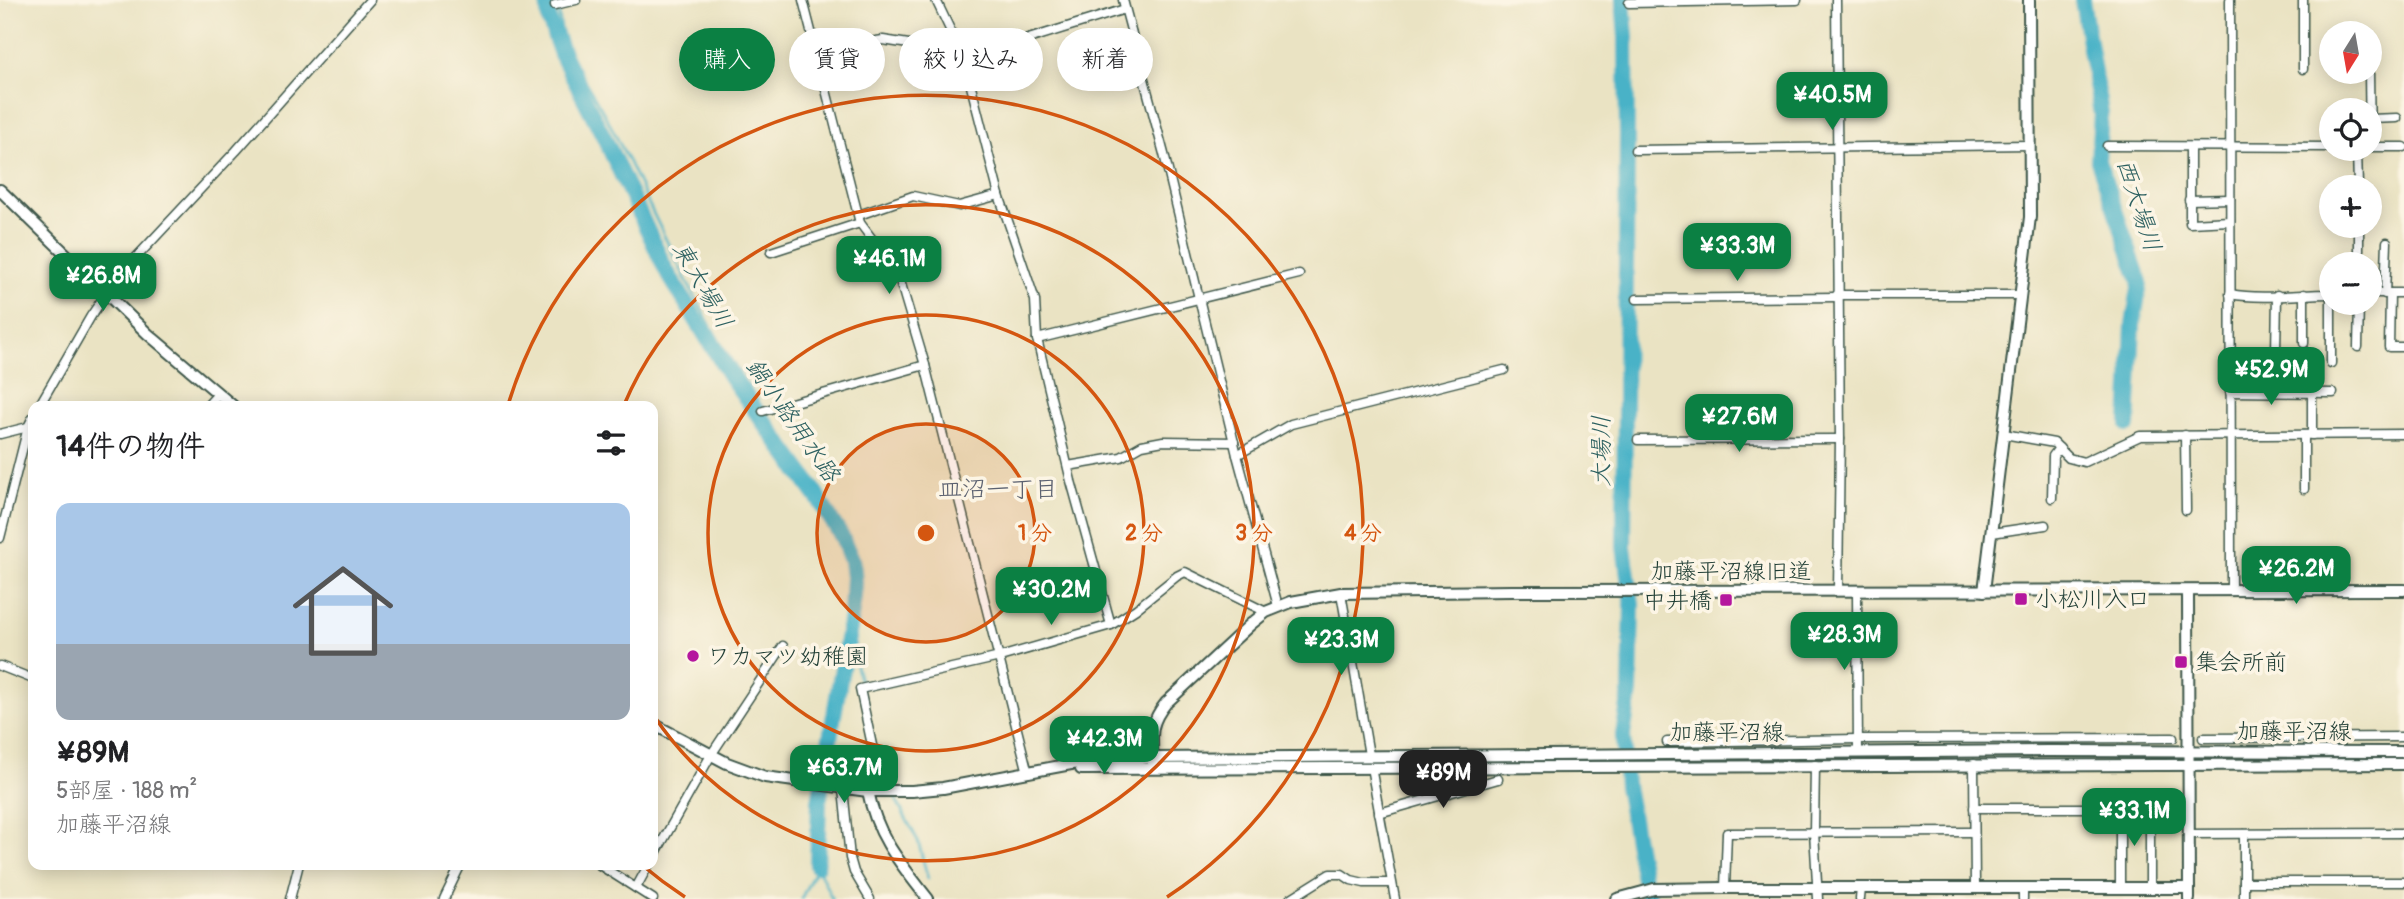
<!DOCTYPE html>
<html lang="ja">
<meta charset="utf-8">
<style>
:root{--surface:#fff;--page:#f6f6f6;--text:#202124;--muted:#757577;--line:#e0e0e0;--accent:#0b8043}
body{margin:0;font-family:Pangolin,"Klee One",sans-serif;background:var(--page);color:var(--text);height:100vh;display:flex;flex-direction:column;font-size:26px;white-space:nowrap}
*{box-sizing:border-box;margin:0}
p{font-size:23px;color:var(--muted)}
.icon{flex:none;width:38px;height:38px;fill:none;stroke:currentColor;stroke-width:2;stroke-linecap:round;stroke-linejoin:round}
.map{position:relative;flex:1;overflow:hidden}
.panel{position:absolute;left:28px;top:401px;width:630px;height:469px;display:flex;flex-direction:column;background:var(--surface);border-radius:14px;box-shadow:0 4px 18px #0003}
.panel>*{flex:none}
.banner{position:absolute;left:679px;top:28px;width:665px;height:63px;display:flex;gap:14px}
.needle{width:46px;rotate:191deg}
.tools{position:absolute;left:2319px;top:21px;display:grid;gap:14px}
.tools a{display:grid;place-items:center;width:63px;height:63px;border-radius:50%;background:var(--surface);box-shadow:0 4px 18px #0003;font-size:35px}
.price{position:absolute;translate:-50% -60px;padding:0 16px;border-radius:14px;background:var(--accent);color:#fff;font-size:23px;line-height:46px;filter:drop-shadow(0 2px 4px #0008)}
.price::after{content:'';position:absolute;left:50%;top:42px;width:21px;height:16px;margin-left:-10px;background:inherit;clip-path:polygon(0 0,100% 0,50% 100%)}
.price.on{background:#222;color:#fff}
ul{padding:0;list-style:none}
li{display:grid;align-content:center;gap:14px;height:371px;padding:0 28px}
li+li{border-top:2px solid var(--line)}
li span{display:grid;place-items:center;height:217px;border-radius:14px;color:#555}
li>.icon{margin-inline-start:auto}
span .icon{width:126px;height:126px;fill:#fffc;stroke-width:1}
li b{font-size:30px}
h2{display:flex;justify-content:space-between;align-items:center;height:84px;padding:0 28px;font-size:30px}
.chip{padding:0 24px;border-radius:32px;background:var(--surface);box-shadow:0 4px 18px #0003;font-size:24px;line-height:63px}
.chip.on{background:var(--accent);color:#fff}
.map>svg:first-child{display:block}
</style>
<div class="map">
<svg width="2404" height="899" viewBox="0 0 2404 899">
<rect width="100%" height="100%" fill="#fcf5e5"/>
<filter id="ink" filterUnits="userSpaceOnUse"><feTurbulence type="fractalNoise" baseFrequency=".0143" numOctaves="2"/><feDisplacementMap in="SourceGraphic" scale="14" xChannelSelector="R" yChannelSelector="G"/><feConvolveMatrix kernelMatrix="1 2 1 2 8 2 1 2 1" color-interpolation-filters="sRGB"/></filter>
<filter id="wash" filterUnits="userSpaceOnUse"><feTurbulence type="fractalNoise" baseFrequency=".00686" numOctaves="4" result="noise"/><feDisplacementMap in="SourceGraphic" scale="28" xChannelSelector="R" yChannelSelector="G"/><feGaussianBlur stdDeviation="1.57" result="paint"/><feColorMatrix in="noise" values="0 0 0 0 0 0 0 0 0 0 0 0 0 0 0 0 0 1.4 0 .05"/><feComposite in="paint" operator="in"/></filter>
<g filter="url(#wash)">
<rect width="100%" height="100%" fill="#eae3c3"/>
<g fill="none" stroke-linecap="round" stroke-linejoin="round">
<g stroke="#49b2c7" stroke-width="2.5">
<path d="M557 0C559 10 559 22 562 32 574 69 599 101 616 136 661 228 702 324 763 408"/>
<path d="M767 413 818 483 857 553C868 586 855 620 854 653 854 663 859 675 861 686"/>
<path d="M877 750 890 786"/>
<path d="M894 796 918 841 928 879"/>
<path d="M817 866 832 899"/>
<path d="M801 899 817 866"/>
</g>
<g stroke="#49b2c7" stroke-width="16">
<path d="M547 0 549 20 561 54 604 137 666 270 730 376 819 500 842 537 851 561 853 577 851 616 819 802 817 866"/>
<path d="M1623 0 1626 37 1627 134 1624 547 1632 604 1630 692 1623 735 1626 786 1643 879 1649 899"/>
<path d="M2082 0 2101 114 2098 161 2140 282 2133 325 2128 425"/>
</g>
</g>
</g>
<g filter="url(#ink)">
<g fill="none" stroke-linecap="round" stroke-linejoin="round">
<defs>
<g id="street">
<path d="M803 0 860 223 898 274 925 365 1028 773"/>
<path d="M936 0 964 59 999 195 1035 300 1037 339 1071 481 1111 625"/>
<path d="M1123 0 1164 154 1237 455 1278 606"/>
<path d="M1836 0 1840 439 1838 591"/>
<path d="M2230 0 2231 591"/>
<path d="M1629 3 1797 0"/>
<path d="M555 5 576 0"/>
<path d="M817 54 850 45 883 40 915 45 964 59 1125 9"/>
<path d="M2303 69V0"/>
<path d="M2369 72 2370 147"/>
<path d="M2370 119 2397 118"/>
<path d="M2107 146 2331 147"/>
<path d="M2190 147V223L2230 221"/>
<path d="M2370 147H2404"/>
<path d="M2357 149 2358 187"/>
<path d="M1635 150 2030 145"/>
<path d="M2189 200 2230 199"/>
<path d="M859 215 913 196 959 206 999 195"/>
<path d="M2359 226V264"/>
<path d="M771 252 860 223"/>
<path d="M2370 293H2404"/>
<path d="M2390 293 2389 347H2404"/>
<path d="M2230 294C2263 300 2297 294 2331 294"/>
<path d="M2304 294V343"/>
<path d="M2331 294V363"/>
<path d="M2385 294 2387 242"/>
<path d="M1837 295H2020"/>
<path d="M1637 299 1837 297"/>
<path d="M1037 339 1299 274"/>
<path d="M2358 347 2359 303"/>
<path d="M2276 352 2277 295"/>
<path d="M2230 392 2333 393"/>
<path d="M39 406 91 316 116 279 236 151 370 0"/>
<path d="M207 406 218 394"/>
<path d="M763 411 925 365"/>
<path d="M0 434 28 427"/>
<path d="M2004 434 2054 443 2069 458 2084 462 2140 436 2404 434"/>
<path d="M2185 435 2186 510"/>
<path d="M2312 435V392"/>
<path d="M1638 440 1840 439"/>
<path d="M1237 455 1291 424 1504 370"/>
<path d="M1068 466 1121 457 1142 445 1163 441 1234 442"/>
<path d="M2304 489V435"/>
<path d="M2052 498 2053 456 2059 448"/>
<path d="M1992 533 2045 525"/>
<path d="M0 538 28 427 33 417"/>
<path d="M1857 592 1858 753"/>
<path d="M1341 593 1369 755"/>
<path d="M0 666 33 679"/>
<path d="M2203 738 2404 737"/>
<path d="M1667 742 1858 739 2173 738"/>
<path d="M1108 749 1144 723 1152 724"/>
<path d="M1974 764 1975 888"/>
<path d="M1815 765 1814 832 1818 899"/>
<path d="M1371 767 1395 899"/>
<path d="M843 789 850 858 854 872 870 899"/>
<path d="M882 792 860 689 1000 657 1111 625 1136 609 1177 576 1185 572 1266 612"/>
<path d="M1974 808H2150V888"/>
<path d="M1379 813 1498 779"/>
<path d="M2189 834 2404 833"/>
<path d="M2244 834V899"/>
<path d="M653 858 711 755 783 646"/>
<path d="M598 864 653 899"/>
<path d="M2244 882H2404"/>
<path d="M2120 887V808"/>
<path d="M636 888 649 864"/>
<path d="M1725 888 1727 833 1974 832"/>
<path d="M290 899 299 864"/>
<path d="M444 899 461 864"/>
<path d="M1290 899 1330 874H1342L1351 880 1364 883H1391"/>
<path d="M1860 899 1861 888"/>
<path d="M2023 899V888"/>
</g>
<g id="secondary">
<path d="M0 190 148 334 233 406"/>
<path d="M1984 591 2030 217 2029 0"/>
<path d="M2188 591 2189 899"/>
<path d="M653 724 727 763 765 777 868 791H912L943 788 1071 764 1153 758 2048 751 2404 752"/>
<path d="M1153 764C1152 736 1148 725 1166 703L1251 624 1266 612 1291 602 1341 593 1512 591 2404 590"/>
<path d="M1081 769 2404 764"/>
<path d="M868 791C877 837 900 863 928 899"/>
<path d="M1617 899 1654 889 1725 888H2189"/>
</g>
</defs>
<use href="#street" stroke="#3d5649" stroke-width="11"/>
<use href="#secondary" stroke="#3d5649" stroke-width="14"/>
<use href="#street" stroke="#fff" stroke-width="8"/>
<use href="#secondary" stroke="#fff" stroke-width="10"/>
</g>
</g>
<circle cx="926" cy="533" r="109" fill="#d45610" fill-opacity=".12"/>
<g fill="none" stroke="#d45610" stroke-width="3.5">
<circle cx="926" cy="533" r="109"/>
<circle cx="926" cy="533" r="218"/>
<path d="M624 405A328 328 0 1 1 654 716"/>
<path d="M685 897A437 437 0 0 1 642 865M508 405A437 437 0 1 1 1167 897"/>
</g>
<g fill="#b5179e" stroke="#fcf5e5" stroke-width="2.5">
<rect x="2014" y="592" width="14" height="14" rx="3.5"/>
<rect x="1719" y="593" width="14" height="14" rx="3.5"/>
<circle cx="693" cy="656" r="7"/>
<rect x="2174" y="655" width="14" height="14" rx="3.5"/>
</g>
<g text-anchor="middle" stroke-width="7" stroke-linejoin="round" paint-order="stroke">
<g font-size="23" fill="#1f3d34" stroke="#fcf5e5">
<text x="1731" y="579">加藤平沼線旧道</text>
<text x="2294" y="739">加藤平沼線</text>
<text x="1727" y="740">加藤平沼線</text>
</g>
<g font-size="23" fill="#1f3d34" stroke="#fcf5e5" text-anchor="start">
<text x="2035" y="607">小松川入口</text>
<text x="1712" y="608" text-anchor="end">中井橋</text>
<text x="707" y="664">ワカマツ幼稚園</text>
<text x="2195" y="670">集会所前</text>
</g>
<g font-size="24" font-style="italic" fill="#2c6060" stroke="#fcf5e5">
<text transform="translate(2139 205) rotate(72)" y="8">西大場川</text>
<text transform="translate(703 285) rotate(60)" y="8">東大場川</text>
<text transform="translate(793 420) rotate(55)" y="8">鍋小路用水路</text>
<text transform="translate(1601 451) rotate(-90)" y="8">大場川</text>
</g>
<g font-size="24" fill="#5c6271" stroke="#fcf5e5">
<text x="998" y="497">皿沼一丁目</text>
</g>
</g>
<circle cx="926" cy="533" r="10" fill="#d45610" stroke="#fcf5e5" stroke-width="3.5"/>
<g font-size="21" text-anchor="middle" font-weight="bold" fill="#d45610" stroke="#fcf5e5" stroke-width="7" stroke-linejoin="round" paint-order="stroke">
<text x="1035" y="540">1 分</text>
<text x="1144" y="540">2 分</text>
<text x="1254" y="540">3 分</text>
<text x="1363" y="540">4 分</text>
</g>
</svg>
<div class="tools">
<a><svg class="needle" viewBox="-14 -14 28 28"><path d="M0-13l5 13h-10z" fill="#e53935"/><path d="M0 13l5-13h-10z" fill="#757577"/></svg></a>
<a><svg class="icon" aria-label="locate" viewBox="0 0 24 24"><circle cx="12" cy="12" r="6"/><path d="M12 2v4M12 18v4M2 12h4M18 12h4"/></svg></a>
<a>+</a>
<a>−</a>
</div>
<b class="price" style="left:1832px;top:132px">¥40.5M</b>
<b class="price" style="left:1737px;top:283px">¥33.3M</b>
<b class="price" style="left:889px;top:296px">¥46.1M</b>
<b class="price" style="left:103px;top:313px">¥26.8M</b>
<b class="price" style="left:2271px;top:407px">¥52.9M</b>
<b class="price" style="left:1739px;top:454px">¥27.6M</b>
<b class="price" style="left:2296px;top:606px">¥26.2M</b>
<b class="price" style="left:1051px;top:627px">¥30.2M</b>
<b class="price" style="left:1844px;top:672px">¥28.3M</b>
<b class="price" style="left:1341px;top:677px">¥23.3M</b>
<b class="price" style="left:1104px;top:776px">¥42.3M</b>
<b class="price" style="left:844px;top:805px">¥63.7M</b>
<b class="price on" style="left:1443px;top:810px">¥89M</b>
<b class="price" style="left:2134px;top:848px">¥33.1M</b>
<div class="banner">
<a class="chip on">購入</a>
<a class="chip">賃貸</a>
<a class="chip">絞り込み</a>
<a class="chip">新着</a>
</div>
<section class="panel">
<h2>14件の物件<svg class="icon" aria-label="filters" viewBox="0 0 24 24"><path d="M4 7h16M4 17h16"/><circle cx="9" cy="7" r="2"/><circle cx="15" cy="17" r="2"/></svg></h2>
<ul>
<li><span style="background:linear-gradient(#a9c7e8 65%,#9aa5b1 0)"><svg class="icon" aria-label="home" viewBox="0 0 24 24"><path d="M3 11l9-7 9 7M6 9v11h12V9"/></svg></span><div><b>¥89M</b><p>5部屋 · 188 m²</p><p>加藤平沼線</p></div></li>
</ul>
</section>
</div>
